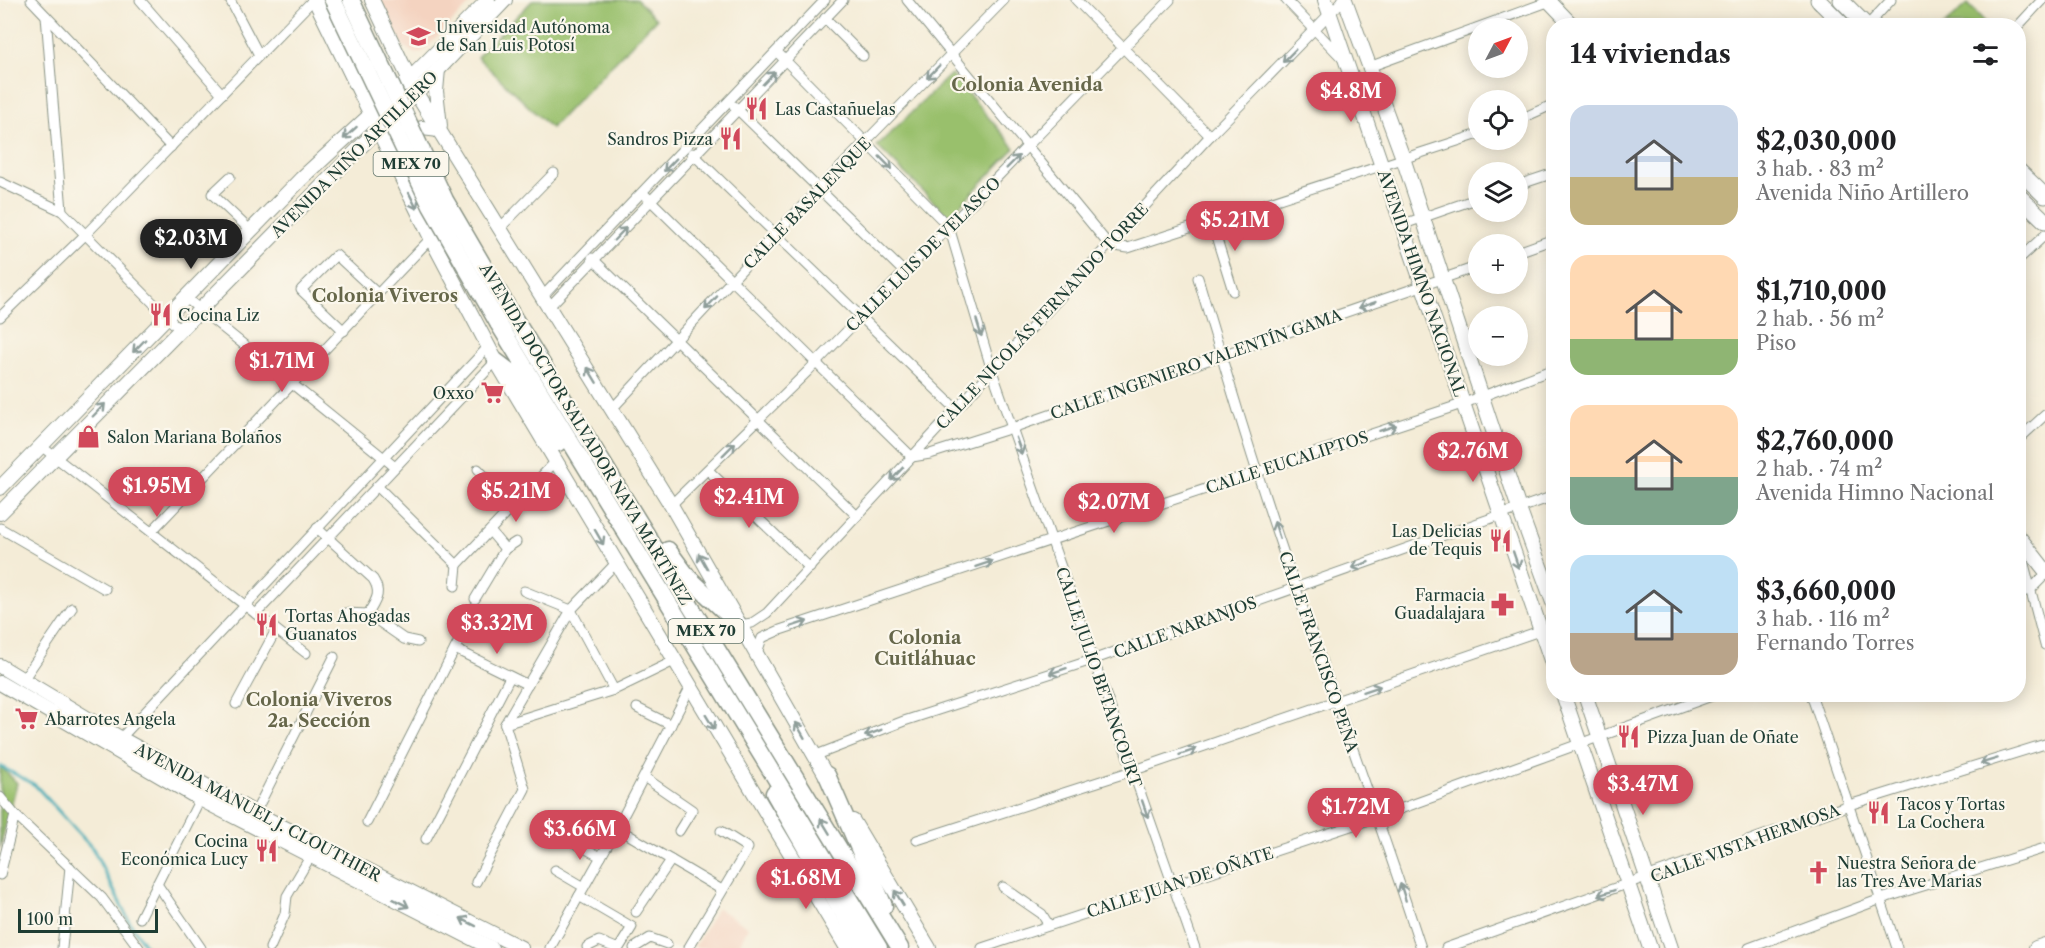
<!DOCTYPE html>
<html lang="es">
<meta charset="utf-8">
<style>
:root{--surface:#fff;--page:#f2f2f2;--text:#202124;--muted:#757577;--accent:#d1495b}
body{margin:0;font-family:"Libre Caslon Text",serif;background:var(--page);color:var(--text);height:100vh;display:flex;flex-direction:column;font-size:22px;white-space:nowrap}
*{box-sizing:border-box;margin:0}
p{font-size:20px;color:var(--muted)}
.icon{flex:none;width:33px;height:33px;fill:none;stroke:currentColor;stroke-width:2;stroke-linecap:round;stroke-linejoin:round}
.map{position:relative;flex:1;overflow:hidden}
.drawer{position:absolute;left:1546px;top:18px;width:480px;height:684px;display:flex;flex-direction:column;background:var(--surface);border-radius:24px;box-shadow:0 3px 15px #0003}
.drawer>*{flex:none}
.needle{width:39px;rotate:49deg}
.tools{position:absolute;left:1468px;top:18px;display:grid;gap:12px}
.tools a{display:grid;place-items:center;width:60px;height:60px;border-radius:50%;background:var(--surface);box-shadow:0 3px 15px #0003;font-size:30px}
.scale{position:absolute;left:18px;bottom:15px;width:140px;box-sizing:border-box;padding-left:6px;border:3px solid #1f3d34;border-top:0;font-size:16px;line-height:21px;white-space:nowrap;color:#1f3d34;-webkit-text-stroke:4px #fbf7ec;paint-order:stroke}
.price{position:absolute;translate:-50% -51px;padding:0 14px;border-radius:21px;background:var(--accent);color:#fff;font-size:20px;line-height:39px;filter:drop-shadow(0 2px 3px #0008)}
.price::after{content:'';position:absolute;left:50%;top:36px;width:18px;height:14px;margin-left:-9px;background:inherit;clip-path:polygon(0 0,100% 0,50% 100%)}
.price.on{background:#222;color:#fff}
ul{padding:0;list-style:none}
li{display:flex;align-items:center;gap:18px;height:150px;padding:0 24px}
li span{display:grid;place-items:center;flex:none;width:168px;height:120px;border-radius:18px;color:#555}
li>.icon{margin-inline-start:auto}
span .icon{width:72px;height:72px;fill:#fffc;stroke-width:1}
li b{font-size:26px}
h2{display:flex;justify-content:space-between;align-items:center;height:72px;padding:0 24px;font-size:26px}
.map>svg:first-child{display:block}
</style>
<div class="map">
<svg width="2045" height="948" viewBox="0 0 2045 948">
<rect width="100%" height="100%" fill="#fbf7ec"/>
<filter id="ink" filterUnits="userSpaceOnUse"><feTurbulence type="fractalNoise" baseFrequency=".0167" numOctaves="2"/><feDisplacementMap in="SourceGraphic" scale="12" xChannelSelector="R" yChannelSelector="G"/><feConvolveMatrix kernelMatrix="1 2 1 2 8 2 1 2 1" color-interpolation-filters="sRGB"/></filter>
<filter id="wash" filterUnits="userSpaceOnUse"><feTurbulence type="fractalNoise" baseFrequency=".008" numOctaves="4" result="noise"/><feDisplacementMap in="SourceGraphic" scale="24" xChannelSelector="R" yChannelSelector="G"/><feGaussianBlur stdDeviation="1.35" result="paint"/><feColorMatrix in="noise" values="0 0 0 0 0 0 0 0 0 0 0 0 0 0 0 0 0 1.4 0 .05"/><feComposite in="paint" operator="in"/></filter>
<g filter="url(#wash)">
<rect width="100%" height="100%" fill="#f4ecd7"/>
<g fill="#f4d3c0">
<path d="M379 0H474L422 52 415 54 403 46Z"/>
<path d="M717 908 748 927 738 948H694Z"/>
</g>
<g fill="#99c06c" stroke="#5c7e50" stroke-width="1.5">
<path d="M533 0H637L656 19 551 128 477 57Z"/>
<path d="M1968 4 1988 25H1944Z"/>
<path d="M951 74 1015 148 949 217 877 146Z"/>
<path d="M0 766 17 783 0 848Z"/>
</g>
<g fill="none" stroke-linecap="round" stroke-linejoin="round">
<path stroke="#3cacb8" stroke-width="3" d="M0 766 35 785 93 849 130 923 147 948"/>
</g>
</g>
<g filter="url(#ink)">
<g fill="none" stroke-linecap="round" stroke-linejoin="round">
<defs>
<g id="street">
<path d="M31 0 171 147"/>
<path d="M140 0 222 94"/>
<path d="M230 0 259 55"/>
<path d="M907 0 1109 245 1128 248 1479 134"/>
<path d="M1076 0 1210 136"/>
<path d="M1286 0 1343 59"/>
<path d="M46 16 62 211"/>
<path d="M825 18 863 56"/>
<path d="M1867 26 1891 0"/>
<path d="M2018 26 2042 0"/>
<path d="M777 52 949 227 992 371 1195 948"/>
<path d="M1369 67 1553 0"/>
<path d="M734 106 904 272"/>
<path d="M1518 120 1554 104"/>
<path d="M692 153 955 408"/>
<path d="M230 177 212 194 251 231"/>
<path d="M0 182 62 211 179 329"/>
<path d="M1518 185 1554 173"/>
<path d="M643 193 912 457 930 454 1012 428 1479 266"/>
<path d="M1211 220 1233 291"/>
<path d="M1401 225 1479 198"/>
<path d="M501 227 554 173"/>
<path d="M1518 252 1554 239"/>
<path d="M592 258 857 516"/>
<path d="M2019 259 2045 235"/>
<path d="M1198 278C1229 382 1260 486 1296 589 1338 708 1382 827 1421 948"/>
<path d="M543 296 825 0"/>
<path d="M186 298 395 467"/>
<path d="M550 306 843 0"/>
<path d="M0 317 86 234 313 0"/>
<path d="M344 331 301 290 336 255 378 294"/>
<path d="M612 409 774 235 1004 0"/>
<path d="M2019 439 2045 415"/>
<path d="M41 446 306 653"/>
<path d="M478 469 513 506"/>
<path d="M708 470 810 568"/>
<path d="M377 486 457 565"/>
<path d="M671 505 807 372 1170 0"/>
<path d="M0 528 105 589"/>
<path d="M317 528 373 579C382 593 376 600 368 614"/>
<path d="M152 531 431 238"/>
<path d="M490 531 505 549"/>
<path d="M2019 545 2045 645"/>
<path d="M457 565 555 462"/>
<path d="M455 586 457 565"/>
<path d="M524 591 571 610 614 690"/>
<path d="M2019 593 2030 590 2045 575"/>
<path d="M475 599 505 549 516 542"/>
<path d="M345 613 368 614 404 639 418 642"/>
<path d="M256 614 496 361"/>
<path d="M739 625 752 623 767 613 1210 136 1343 0"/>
<path d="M455 649 528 685"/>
<path d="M757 653 762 638 780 630 1462 404 1554 369"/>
<path d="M23 680 72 608"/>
<path d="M1811 694 1897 948"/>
<path d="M236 704 276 630"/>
<path d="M637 708 671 725"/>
<path d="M505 724 571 610 615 564"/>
<path d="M505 724 614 690 674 661"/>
<path d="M118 741 488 347"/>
<path d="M814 756 904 721 1092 660 1554 496"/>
<path d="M644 777 692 810 679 831"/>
<path d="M0 797 15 815 102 898 139 948"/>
<path d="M255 813 334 657"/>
<path d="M367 822 466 627"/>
<path d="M617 828 722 890"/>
<path d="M426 839 510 677"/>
<path d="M917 840 1132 771 1554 626"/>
<path d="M571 841 601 857"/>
<path d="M555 870 584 887"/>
<path d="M0 875 15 815"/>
<path d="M476 882 525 789 505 724"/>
<path d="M157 884 201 948"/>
<path d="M1003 887 1042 914 1048 924"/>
<path d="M579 896 632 927 619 948"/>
<path d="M636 912 671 860"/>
<path d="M140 918 200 799"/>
<path d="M587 947 599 941 616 948"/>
<path d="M689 947 748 848 721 831"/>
<path d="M62 948 70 867"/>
<path d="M270 948 285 914 287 896 310 857"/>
<path d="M550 948 617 828 690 688"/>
<path d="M634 948 650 938 667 944"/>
<path d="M982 948 1378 817 1717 694"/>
<path d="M1446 948 1849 805 2045 744"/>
<path d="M1749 948 1881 899 2045 848"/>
</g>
<g id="secondary">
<path d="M315 0 431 238 496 361 847 948"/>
<path d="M372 0 416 93 671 505 831 784"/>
<path d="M1325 0 1554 669"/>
<path d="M1345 0 1403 158 1519 509 1554 605"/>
<path d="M1548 0 1573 26"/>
<path d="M438 69 436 91 440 126"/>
<path d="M405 84 488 0"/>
<path d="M411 98 505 0"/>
<path d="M404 137 422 128 439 130"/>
<path d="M0 488 301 179 377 109"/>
<path d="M0 513 384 123"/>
<path d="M2019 537 2045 570"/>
<path d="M0 666 120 738 255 813 521 948"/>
<path d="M0 683 200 799 491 948"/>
<path d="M1563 694 1650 948"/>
<path d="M1585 694 1671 948"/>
<path d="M853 821 929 948"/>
<path d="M2036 948 2045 945"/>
</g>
<g id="primary">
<path d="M1818 0 1844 26"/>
<path d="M1841 0 1867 26"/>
<path d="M2019 171 2045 196"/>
<path d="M2019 196 2045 221"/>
</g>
<g id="highway">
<path d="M512 315 900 948"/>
<path d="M498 323 879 948"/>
<path d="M496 361 517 377 558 443"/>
<path d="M668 550 688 577 739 625"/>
<path d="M827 775 884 906"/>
<path d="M774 793 863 948"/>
</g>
</defs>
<use href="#street" stroke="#8a9486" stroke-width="11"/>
<use href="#secondary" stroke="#8a9486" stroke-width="16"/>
<use href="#primary" stroke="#8a9486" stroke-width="17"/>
<use href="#highway" stroke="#8a9486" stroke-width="19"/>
<use href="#street" stroke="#fff" stroke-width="9"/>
<use href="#secondary" stroke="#fff" stroke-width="14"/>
<use href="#primary" stroke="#fff" stroke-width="15"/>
<use href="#highway" stroke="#fff" stroke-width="16"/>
<defs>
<g id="highway-bridge">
<path d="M333 0 431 206 498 323"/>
<path d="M351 0 445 200 512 315"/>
</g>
</defs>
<use href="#highway-bridge" stroke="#8a9486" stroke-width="19" stroke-linecap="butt"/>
<use href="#highway-bridge" stroke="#fff" stroke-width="16"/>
</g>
<defs><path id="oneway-shaft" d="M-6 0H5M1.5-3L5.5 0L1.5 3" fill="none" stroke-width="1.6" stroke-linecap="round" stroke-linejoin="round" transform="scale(1.5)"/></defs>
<g stroke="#8f9e9a">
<use href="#oneway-shaft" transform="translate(1289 56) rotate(135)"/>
<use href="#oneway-shaft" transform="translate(933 72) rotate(134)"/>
<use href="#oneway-shaft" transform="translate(769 78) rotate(-46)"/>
<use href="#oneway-shaft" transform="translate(350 133) rotate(138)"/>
<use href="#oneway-shaft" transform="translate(1013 162) rotate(-45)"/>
<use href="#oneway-shaft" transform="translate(886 163) rotate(45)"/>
<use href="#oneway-shaft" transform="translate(670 165) rotate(134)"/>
<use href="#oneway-shaft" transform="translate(413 201) rotate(64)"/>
<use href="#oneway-shaft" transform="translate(620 234) rotate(-46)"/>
<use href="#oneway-shaft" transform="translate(711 303) rotate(133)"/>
<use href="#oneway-shaft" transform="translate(1367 305) rotate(161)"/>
<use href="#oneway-shaft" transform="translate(979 328) rotate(73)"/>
<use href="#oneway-shaft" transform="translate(139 346) rotate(134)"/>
<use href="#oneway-shaft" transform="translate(592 375) rotate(-121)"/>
<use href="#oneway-shaft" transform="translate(99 410) rotate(-46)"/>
<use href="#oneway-shaft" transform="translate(1388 428) rotate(-18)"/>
<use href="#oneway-shaft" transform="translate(1019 446) rotate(70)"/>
<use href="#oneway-shaft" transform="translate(729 449) rotate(-45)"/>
<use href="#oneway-shaft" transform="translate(897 474) rotate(133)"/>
<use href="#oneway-shaft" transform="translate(1277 530) rotate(-108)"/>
<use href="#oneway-shaft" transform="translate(599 537) rotate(60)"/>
<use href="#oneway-shaft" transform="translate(1516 560) rotate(71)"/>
<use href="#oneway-shaft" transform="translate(703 561) rotate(-119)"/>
<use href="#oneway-shaft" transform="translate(984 564) rotate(-18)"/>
<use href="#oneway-shaft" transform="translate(1360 565) rotate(161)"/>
<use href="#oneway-shaft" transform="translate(799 624) rotate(-18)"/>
<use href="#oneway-shaft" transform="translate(1058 671) rotate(162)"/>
<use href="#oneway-shaft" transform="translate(1372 689) rotate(-19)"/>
<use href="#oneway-shaft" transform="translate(710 722) rotate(59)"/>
<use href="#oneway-shaft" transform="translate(800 730) rotate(-120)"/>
<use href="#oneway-shaft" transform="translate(873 733) rotate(159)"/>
<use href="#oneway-shaft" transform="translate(1188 752) rotate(-19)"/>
<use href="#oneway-shaft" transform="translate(1989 761) rotate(163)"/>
<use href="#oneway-shaft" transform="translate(1145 809) rotate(71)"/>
<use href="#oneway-shaft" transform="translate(825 826) rotate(-121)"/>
<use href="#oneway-shaft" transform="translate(1403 892) rotate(-108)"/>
<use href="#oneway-shaft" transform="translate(1606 893) rotate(161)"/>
<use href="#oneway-shaft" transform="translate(899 898) rotate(-121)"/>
<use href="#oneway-shaft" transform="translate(401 903) rotate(27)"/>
<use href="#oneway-shaft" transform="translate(468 922) rotate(-153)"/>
</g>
</g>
<defs>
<symbol id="university-bare" viewBox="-9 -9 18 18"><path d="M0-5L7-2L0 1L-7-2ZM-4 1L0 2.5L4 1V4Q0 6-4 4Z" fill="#d1495b" stroke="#fbf7ec" stroke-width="2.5" paint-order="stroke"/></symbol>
<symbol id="restaurant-bare" viewBox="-9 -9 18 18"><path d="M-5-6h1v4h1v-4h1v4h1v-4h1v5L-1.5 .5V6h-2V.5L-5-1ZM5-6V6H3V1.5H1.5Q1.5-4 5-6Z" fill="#d1495b" stroke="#fbf7ec" stroke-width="2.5" paint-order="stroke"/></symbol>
<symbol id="supermarket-bare" viewBox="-9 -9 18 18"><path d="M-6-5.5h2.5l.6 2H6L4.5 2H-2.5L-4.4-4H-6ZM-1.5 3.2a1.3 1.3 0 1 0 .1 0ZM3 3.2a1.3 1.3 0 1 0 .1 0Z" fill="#d1495b" stroke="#fbf7ec" stroke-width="2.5" paint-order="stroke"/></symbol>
<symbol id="shop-bare" viewBox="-9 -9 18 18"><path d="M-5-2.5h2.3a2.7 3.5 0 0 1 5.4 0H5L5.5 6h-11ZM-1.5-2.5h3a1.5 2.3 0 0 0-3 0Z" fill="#d1495b" stroke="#fbf7ec" stroke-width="2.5" paint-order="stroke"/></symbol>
<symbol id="pharmacy-bare" viewBox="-9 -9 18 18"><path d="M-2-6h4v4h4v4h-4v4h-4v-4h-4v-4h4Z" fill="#d1495b" stroke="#fbf7ec" stroke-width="2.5" paint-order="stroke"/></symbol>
<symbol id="church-bare" viewBox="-9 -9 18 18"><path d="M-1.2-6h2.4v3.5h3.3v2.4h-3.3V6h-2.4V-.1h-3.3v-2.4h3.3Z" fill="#d1495b" stroke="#fbf7ec" stroke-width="2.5" paint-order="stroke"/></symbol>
</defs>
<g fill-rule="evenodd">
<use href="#university-bare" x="402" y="20" width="33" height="33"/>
<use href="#restaurant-bare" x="740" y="92" width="33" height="33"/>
<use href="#restaurant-bare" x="714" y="122" width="33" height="33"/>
<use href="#restaurant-bare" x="144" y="298" width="33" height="33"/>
<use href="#supermarket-bare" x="476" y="376" width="33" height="33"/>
<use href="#shop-bare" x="72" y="420" width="33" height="33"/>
<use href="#restaurant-bare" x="1484" y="524" width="33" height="33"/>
<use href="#pharmacy-bare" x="1486" y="588" width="33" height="33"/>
<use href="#restaurant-bare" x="250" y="608" width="33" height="33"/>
<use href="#supermarket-bare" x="10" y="702" width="33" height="33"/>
<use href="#restaurant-bare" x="1612" y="720" width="33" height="33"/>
<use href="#restaurant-bare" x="1862" y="796" width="33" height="33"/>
<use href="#restaurant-bare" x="250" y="834" width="33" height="33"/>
<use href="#church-bare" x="1802" y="856" width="33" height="33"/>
</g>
<g text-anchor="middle" stroke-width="4.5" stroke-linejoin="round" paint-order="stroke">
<g fill="#fbf7ec" stroke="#61756b" stroke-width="1.5">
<rect x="373.5" y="152" width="75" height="24" rx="4.5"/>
<rect x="668.5" y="619" width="75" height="24" rx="4.5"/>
</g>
<g font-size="15" font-weight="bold" fill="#1f3d34">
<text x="411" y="169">MEX 70</text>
<text x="706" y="636">MEX 70</text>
</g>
<g font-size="16" fill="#1f3d34" stroke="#fbf7ec" text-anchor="start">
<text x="436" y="33">Universidad Autónoma<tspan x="436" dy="18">de San Luis Potosí</tspan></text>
<text x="775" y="115">Las Castañuelas</text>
<text x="713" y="145" text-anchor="end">Sandros Pizza</text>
<text x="178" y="321">Cocina Liz</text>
<text x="474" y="399" text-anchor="end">Oxxo</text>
<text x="107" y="443">Salon Mariana Bolaños</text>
<text x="1482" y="537" text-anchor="end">Las Delicias<tspan x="1482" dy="18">de Tequis</tspan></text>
<text x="1485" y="601" text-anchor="end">Farmacia<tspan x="1485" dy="18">Guadalajara</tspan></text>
<text x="285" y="622">Tortas Ahogadas<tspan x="285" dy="18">Guanatos</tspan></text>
<text x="45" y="725">Abarrotes Angela</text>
<text x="1647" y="743">Pizza Juan de Oñate</text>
<text x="1897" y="810">Tacos y Tortas<tspan x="1897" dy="18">La Cochera</tspan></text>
<text x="248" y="847" text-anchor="end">Cocina<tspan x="248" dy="18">Económica Lucy</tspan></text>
<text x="1837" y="869">Nuestra Señora de<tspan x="1837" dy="18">las Tres Ave Marias</tspan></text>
</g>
<g font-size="16" fill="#1f3d34" stroke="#fbf7ec">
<text transform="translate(354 154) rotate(-45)" y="6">AVENIDA NIÑO ARTILLERO</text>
<text transform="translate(807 203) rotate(-46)" y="6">CALLE BASALENQUE</text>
<text transform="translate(923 254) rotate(-45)" y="6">CALLE LUIS DE VELASCO</text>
<text transform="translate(1422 283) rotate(71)" y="6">AVENIDA HIMNO NACIONAL</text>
<text transform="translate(1042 316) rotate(-47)" y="6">CALLE NICOLÁS FERNANDO TORRE</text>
<text transform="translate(1196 364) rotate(-19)" y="6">CALLE INGENIERO VALENTÍN GAMA</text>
<text transform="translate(586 434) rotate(59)" y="6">AVENIDA DOCTOR SALVADOR NAVA MARTÍNEZ</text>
<text transform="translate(1287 462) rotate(-18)" y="6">CALLE EUCALIPTOS</text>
<text transform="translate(1185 627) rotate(-20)" y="6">CALLE NARANJOS</text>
<text transform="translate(1319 652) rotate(71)" y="6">CALLE FRANCISCO PEÑA</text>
<text transform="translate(1099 677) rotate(71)" y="6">CALLE JULIO BETANCOURT</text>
<text transform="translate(258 812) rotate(28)" y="6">AVENIDA MANUEL J. CLOUTHIER</text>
<text transform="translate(1745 843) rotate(-20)" y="6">CALLE VISTA HERMOSA</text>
<text transform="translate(1180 882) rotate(-18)" y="6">CALLE JUAN DE OÑATE</text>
</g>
<g font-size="18" font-weight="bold" fill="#66674a" stroke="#fbf7ec">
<text x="1027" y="91">Colonia Avenida</text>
<text x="385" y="302">Colonia Viveros</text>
<text x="925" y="644">Colonia<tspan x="925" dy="21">Cuitláhuac</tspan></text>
<text x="319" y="706">Colonia Viveros<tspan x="319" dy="21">2a. Sección</tspan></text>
</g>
</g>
</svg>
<div class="tools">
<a><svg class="needle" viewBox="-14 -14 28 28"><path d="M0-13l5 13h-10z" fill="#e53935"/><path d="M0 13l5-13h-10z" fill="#757577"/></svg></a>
<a><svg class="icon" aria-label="locate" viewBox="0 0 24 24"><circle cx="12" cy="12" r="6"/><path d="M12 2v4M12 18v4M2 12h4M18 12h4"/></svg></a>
<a><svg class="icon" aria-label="layers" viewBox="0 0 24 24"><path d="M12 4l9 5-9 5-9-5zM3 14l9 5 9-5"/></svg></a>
<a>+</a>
<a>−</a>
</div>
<div class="scale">100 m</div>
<b class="price" style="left:1351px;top:123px">$4.8M</b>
<b class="price" style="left:1235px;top:252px">$5.21M</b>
<b class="price on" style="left:191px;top:270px">$2.03M</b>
<b class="price" style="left:282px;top:393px">$1.71M</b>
<b class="price" style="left:1473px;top:483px">$2.76M</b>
<b class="price" style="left:157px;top:518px">$1.95M</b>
<b class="price" style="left:516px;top:523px">$5.21M</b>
<b class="price" style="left:749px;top:529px">$2.41M</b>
<b class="price" style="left:1114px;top:534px">$2.07M</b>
<b class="price" style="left:497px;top:655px">$3.32M</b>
<b class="price" style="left:1643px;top:816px">$3.47M</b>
<b class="price" style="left:1356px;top:839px">$1.72M</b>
<b class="price" style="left:580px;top:861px">$3.66M</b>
<b class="price" style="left:806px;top:910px">$1.68M</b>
<section class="drawer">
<h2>14 viviendas<svg class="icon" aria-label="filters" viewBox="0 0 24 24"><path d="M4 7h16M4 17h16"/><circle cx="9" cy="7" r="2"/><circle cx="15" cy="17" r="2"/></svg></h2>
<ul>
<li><span style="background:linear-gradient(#c9d6e8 60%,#c2b280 0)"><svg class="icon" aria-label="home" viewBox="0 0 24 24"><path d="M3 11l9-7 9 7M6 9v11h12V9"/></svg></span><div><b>$2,030,000</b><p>3 hab. · 83 m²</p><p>Avenida Niño Artillero</p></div></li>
<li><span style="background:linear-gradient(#ffd9b3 70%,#8fb573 0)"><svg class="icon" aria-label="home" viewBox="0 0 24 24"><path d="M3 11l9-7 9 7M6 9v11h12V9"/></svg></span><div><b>$1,710,000</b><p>2 hab. · 56 m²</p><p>Piso</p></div></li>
<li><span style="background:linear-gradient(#ffd9b3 60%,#7fa58c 0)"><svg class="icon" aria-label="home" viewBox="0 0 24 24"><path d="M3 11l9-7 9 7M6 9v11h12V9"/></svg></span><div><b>$2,760,000</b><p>2 hab. · 74 m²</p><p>Avenida Himno Nacional</p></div></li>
<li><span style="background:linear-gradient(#bfe0f5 65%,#b9a48a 0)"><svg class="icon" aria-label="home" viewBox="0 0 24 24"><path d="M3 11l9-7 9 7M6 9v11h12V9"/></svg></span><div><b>$3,660,000</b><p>3 hab. · 116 m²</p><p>Fernando Torres</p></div></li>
</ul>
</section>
</div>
